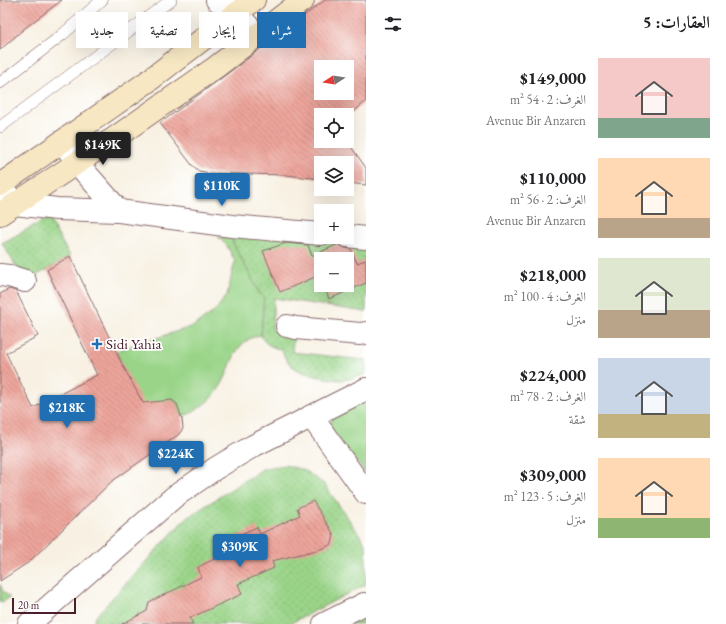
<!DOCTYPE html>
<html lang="ar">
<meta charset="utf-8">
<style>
:root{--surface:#fff;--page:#f2f2f2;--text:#202124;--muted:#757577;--accent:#1f6fb2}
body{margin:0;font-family:"EB Garamond",Amiri,serif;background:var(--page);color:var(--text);direction:rtl;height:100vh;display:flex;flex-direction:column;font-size:15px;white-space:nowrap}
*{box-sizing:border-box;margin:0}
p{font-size:13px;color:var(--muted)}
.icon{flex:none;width:22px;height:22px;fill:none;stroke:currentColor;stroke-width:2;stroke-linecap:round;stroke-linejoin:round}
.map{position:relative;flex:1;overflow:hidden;direction:ltr}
.details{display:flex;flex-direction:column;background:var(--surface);width:360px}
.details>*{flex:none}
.top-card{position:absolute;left:12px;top:12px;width:294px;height:36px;direction:rtl;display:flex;gap:8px}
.needle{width:26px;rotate:258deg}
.fabs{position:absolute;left:314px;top:60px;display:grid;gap:8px}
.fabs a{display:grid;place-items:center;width:40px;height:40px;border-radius:0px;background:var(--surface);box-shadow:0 4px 16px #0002;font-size:20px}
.scale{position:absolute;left:12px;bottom:10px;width:64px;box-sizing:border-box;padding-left:4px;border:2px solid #4a1f2b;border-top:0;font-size:11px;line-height:14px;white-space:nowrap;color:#4a1f2b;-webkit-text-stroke:3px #fff;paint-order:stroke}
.price{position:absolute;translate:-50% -34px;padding:0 9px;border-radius:4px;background:var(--accent);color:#fff;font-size:13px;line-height:26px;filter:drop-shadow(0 1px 2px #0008)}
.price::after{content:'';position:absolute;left:50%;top:24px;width:12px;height:9px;margin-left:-6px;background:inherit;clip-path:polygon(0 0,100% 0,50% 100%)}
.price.selected{background:#222;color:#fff}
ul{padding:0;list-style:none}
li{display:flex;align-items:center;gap:12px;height:100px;padding:0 16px}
li span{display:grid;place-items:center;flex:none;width:112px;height:80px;border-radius:0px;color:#555}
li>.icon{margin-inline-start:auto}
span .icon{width:48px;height:48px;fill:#fffc;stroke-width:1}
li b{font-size:17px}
h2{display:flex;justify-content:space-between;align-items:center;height:48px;padding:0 16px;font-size:17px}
.pill{padding:0 14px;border-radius:0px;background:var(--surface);box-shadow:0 4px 16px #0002;font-size:14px;line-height:36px}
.pill.selected{background:var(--accent);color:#fff}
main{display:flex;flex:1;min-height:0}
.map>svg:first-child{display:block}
</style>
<main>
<section class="details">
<h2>العقارات: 5<svg class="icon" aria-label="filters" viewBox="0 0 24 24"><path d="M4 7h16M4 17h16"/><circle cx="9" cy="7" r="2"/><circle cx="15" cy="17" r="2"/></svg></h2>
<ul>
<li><span style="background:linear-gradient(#f6c9c9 75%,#7fa58c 0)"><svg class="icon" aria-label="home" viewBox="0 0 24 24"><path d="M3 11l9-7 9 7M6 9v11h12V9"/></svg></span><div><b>$149,000</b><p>الغرف: 2 · 54 m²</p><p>Avenue Bir Anzaren</p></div></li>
<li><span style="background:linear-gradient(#ffd9b3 75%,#b9a48a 0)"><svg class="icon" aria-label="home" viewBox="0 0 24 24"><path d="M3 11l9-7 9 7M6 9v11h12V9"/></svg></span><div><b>$110,000</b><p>الغرف: 2 · 56 m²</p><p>Avenue Bir Anzaren</p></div></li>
<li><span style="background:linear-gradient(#dfe7d0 65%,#b9a48a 0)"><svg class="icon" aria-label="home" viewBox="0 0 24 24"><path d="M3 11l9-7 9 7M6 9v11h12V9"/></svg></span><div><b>$218,000</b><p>الغرف: 4 · 100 m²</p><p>منزل</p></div></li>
<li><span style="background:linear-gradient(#c9d6e8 70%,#c2b280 0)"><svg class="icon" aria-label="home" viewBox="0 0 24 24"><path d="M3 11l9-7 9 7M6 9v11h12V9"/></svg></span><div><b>$224,000</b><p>الغرف: 2 · 78 m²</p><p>شقة</p></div></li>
<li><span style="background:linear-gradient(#ffd9b3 75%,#8fb573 0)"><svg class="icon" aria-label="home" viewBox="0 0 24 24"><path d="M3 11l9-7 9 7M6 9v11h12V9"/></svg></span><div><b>$309,000</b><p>الغرف: 5 · 123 m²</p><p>منزل</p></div></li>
</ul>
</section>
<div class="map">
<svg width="366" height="624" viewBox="0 0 366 624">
<defs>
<pattern id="garden-dots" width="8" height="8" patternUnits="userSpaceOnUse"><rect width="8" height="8" fill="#9ad488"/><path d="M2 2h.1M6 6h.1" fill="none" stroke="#86b676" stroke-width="1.8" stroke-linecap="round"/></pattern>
<pattern id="building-back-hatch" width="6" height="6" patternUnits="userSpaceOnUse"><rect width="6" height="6" fill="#eda59b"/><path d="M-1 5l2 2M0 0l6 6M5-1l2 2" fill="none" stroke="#c2867f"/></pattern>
</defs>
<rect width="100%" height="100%" fill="#fff"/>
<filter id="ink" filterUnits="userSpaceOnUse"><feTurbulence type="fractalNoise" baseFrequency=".025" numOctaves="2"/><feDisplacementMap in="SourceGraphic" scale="8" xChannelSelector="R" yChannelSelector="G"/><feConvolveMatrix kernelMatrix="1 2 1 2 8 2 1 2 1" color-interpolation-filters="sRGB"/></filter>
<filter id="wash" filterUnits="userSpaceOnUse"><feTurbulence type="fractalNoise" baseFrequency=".012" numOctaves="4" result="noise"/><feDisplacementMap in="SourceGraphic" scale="16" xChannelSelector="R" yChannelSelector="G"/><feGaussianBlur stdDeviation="0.9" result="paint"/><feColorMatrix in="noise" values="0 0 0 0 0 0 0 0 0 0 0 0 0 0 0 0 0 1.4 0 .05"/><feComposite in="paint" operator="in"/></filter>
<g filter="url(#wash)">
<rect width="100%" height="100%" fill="#f8f1e3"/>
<g fill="#9ad488" stroke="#727a5a">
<path d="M218 237H230L260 294 264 297 261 335C236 340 234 358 225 378 219 392 206 404 193 412 190 414 185 415 181 416L177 404 172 400 117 415 122 364 116 351 194 326 214 312 227 295 235 261 227 246Z"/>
<path d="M366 401V474L331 429V422L333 417Z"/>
</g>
<g fill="url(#garden-dots)" stroke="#727a5a" fill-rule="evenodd">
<path d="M48 218 70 256 47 270 25 281 2 243Z"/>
<path d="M228 232 366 242V312L274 298 272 329 294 334 292 352 365 360 366 358V374C359 377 350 379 342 380 337 380 331 379 326 378 308 375 287 370 282 350 273 347 264 345 261 335L264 297 260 294 230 237ZM321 259H347V285H321Z"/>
<path d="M285 465 304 470 324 484 366 544V582L365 585 289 624H93L95 617 185 519 264 468Z"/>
<path d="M0 584 3 591 10 598 0 603Z"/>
<path d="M366 611V624H340Z"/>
</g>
<g id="blocks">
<g fill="url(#building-back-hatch)" fill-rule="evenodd">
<path d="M0 0H62L25 28 0 50Z"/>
<path d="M325 0H366V101L347 118V115H321V141H347L366 168V185L347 183V163H321V179L286 175 210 173 199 171 192 165 160 123 223 77ZM321 67H347V93H321Z"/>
<path d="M286 243 308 245 312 256 338 244 345 248 351 249 357 263 366 260V283L329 299 324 285H347V259H321V278L320 275 280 292 263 251Z"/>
<path d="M70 256 122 364 143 403 172 400 177 404 182 419 183 429 178 435 111 482 29 562 0 581V294L9 289 16 291 38 336 6 353 33 408 97 375 47 270Z"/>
<path d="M313 501 334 535 332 544 321 549 272 561 274 568 238 584 242 594 190 618 193 624H122L147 611 149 602 201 577 198 567 237 548 232 538 257 527 260 534 300 515 297 508Z"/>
</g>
</g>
</g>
<g filter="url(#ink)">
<use href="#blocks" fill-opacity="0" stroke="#87686b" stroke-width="1"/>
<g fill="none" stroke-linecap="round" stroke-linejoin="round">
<defs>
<g id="lane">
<path d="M0 83 62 35 102 0"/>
<path d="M0 127 171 0"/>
</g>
<g id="street">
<path d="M217 0 237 14 257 35"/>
<path d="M63 141 77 163 119 211"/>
<path d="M0 185 15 204 57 209 119 211 232 226 321 234"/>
<path d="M347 236 366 238"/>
<path d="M0 275 9 276 25 281"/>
<path d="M287 326 296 328 360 334 366 333"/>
<path d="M311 416 366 493"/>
<path d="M29 624 174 497 216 468 253 446 366 389"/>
<path d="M324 624 364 604"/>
</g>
<g id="secondary">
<path d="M0 185 147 82 254 0"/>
<path d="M0 214 113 139 216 67 303 0"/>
</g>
</defs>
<use href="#lane" stroke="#87686b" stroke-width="12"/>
<use href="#street" stroke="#87686b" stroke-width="24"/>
<use href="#secondary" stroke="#87686b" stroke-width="24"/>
<use href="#lane" stroke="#fff" stroke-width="11"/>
<use href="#street" stroke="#fff" stroke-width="22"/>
<use href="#secondary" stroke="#f7e8c3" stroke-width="22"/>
</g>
</g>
<path fill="#1f6fb2" stroke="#fff" stroke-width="1.5" d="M95 338h4v4h4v4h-4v4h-4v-4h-4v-4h4z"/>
<g text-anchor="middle" stroke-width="3.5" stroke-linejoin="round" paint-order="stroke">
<g font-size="15" fill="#4a1f2b" stroke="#fff" text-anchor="start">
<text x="106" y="349">Sidi Yahia</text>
</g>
</g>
</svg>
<div class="fabs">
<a><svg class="needle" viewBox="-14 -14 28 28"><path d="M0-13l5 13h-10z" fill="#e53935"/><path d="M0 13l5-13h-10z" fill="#757577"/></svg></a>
<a><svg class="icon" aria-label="locate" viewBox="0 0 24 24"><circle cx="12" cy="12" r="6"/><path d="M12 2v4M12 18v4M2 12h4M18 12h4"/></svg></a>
<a><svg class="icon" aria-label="layers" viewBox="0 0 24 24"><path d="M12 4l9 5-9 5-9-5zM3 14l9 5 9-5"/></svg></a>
<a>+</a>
<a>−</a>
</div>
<div class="scale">20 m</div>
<b class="price selected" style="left:103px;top:166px">$149K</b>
<b class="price" style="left:222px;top:207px">$110K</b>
<b class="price" style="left:67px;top:429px">$218K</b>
<b class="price" style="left:176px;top:475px">$224K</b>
<b class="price" style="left:240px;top:568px">$309K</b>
<div class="top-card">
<a class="pill selected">شراء</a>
<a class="pill">إيجار</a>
<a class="pill">تصفية</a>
<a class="pill">جديد</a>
</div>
</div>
</main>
